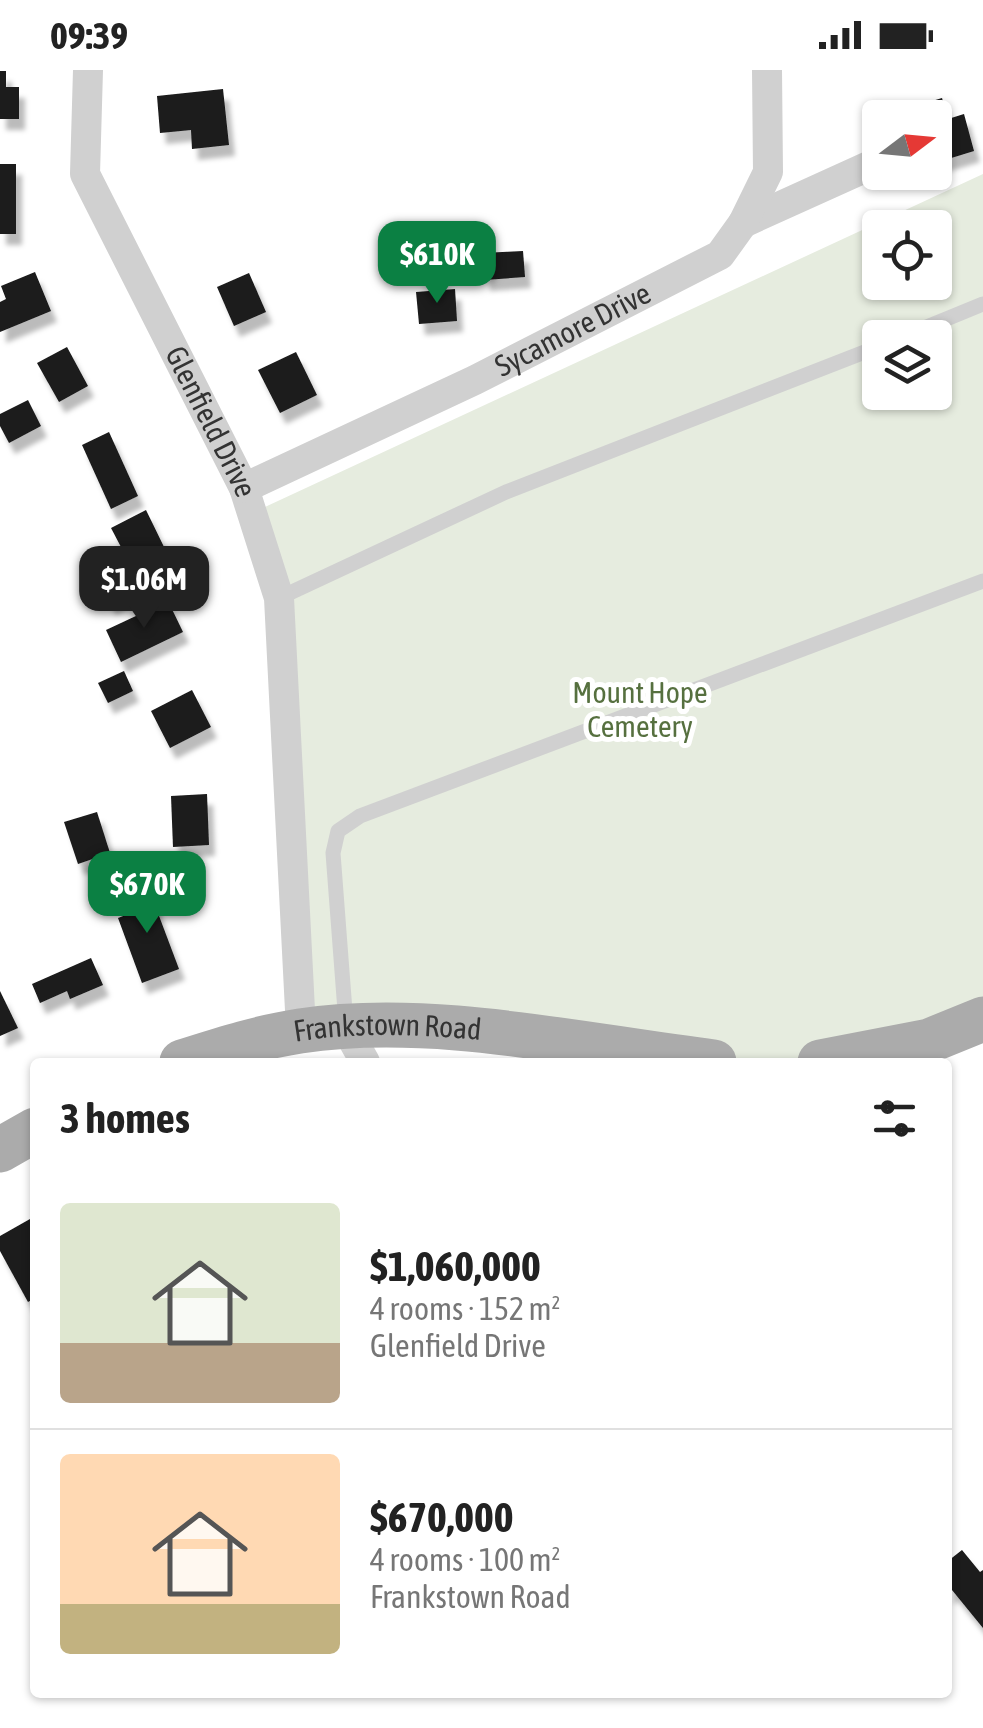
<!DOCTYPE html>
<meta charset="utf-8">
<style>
:root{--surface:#fff;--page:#f2f2f2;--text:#222;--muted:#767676;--line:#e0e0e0;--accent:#0b8043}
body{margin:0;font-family:"Asap Condensed",sans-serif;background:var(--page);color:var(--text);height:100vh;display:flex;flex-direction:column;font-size:38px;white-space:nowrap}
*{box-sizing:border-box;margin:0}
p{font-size:32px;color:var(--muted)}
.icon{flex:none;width:55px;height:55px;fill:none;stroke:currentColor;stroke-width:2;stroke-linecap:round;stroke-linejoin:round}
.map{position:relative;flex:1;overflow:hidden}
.sheet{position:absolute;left:30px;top:988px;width:922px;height:640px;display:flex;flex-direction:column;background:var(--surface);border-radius:10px;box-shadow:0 2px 8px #0004}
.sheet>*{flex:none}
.needle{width:65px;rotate:74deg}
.buttons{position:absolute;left:862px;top:30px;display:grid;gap:20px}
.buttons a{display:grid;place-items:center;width:90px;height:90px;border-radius:10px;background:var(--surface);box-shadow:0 2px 8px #0004;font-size:50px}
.price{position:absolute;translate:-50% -85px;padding:0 22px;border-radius:20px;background:var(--accent);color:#fff;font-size:32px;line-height:65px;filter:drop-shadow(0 2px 5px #0008)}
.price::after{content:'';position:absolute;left:50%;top:60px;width:30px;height:22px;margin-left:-15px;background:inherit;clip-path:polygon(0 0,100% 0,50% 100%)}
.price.current{background:#222;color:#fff}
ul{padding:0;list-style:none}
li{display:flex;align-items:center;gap:30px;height:250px;padding:0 30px}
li+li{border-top:2px solid var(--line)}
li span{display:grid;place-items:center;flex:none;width:280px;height:200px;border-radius:10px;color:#555}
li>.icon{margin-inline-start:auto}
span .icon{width:120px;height:120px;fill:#fffc;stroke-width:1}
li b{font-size:42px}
h2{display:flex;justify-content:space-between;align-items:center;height:120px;padding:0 30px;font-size:42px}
.status{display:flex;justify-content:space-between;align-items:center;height:70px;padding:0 50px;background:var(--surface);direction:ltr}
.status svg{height:28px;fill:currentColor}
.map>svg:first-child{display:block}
</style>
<div class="status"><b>09:39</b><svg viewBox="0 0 49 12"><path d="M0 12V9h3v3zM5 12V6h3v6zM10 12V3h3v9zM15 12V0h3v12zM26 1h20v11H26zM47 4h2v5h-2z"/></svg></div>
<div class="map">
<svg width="983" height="1658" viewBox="0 0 983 1658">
<defs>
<filter id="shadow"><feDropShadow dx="6" dy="11" stdDeviation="2.5" flood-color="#0004"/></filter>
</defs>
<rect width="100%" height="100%" fill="#fff"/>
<path fill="#e6ecdf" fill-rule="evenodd" d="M983 104V949L820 992H714L301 960 281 613 252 443ZM880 158H935V212H880ZM880 268H935V322H880Z"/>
<g fill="#1a1a1a" filter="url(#shadow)">
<path d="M0 1H6V17H19V49H0Z"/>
<path d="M223 19 229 75 192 79 191 60 160 63 157 26Z"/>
<path d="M942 28 948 49 964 44 974 81 935 93V48H912L909 38Z"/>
<rect x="0" y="94" width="16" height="70"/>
<path d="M523 181 525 207 484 210 482 183Z"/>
<path d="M35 202 51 241 0 262V232L6 229 1 216Z"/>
<path d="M249 203 266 242 234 256 217 217Z"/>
<path d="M455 219 457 251 419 254 416 222Z"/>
<path d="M67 277 88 316 59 332 37 293Z"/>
<path d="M296 282 317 325 280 343 258 300Z"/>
<path d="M28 330 41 356 9 373 0 356V344Z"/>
<path d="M109 362 138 426 111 439 82 375Z"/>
<path d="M146 440 164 477 155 482 167 505 110 534 99 513 131 496 111 458Z"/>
<path d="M168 531 183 562 121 592 106 560Z"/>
<path d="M124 601 133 621 108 633 98 613Z"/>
<path d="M192 620 211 657 170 678 151 641Z"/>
<path d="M207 724 209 775 173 777 171 726Z"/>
<path d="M97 742 110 783 78 794 64 752Z"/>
<path d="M147 814 179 899 142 913 118 848 131 843 123 822Z"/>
<path d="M91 888 103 915 70 929 67 921 40 933 32 914Z"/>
<path d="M0 921 18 958 0 966Z"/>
<path d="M30 1149 35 1159V1228L28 1232 0 1181V1166Z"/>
<path d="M962 1480 980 1502 983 1500V1558L952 1520 948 1524V1491Z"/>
</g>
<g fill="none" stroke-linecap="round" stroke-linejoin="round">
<g stroke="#d0d0d0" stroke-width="15">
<path d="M900 268 983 234"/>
<path d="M279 528 506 422 880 276"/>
<path d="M346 954 333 783 338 761 360 746 983 511"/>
</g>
<g stroke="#d0d0d0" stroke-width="30">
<path id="s1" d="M88 0 85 104 244 418 279 528 301 960"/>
<path d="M743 153 880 91"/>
<path id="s2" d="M244 418 475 310 720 185 743 153 768 102 767 0"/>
<path d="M346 958 365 992"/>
</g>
<g stroke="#ababab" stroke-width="45">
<path id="s3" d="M182 992C220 980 260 967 300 961 432 941 582 976 714 992"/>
<path d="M820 992 929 971 983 949"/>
<path d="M0 1080 35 1060"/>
</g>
</g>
<g text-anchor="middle" stroke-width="10" stroke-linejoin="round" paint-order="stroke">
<g font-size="30" fill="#333" stroke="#fff">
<text dy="10" stroke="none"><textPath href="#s2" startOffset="365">Sycamore Drive</textPath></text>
<text dy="10" stroke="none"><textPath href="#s1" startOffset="382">Glenfield Drive</textPath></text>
<text dy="10" stroke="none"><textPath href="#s3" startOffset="210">Frankstown Road</textPath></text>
</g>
<g font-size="30" fill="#56703f" stroke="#fff">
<text x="640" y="633">Mount Hope<tspan x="640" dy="34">Cemetery</tspan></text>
</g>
</g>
</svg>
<div class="buttons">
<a><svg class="needle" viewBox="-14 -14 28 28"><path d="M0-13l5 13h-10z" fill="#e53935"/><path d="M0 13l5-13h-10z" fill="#767676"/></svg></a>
<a><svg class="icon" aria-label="locate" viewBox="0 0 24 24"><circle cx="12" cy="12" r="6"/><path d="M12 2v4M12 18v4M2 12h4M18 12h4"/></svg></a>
<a><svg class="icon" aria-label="layers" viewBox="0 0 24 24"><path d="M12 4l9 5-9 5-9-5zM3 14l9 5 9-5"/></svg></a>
</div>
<b class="price" style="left:437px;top:236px">$610K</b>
<b class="price current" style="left:144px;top:561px">$1.06M</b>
<b class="price" style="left:147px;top:866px">$670K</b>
<section class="sheet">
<h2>3 homes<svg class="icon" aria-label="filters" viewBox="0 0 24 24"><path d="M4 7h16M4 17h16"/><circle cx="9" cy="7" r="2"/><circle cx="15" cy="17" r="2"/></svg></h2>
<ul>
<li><span style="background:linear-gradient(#dfe7d0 70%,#b9a48a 0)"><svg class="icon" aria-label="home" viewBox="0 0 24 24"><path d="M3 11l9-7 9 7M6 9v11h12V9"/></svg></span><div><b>$1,060,000</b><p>4 rooms · 152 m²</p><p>Glenfield Drive</p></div></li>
<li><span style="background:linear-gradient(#ffd9b3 75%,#c2b280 0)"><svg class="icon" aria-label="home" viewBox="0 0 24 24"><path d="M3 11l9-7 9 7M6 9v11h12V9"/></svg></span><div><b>$670,000</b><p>4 rooms · 100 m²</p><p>Frankstown Road</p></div></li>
</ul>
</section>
</div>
